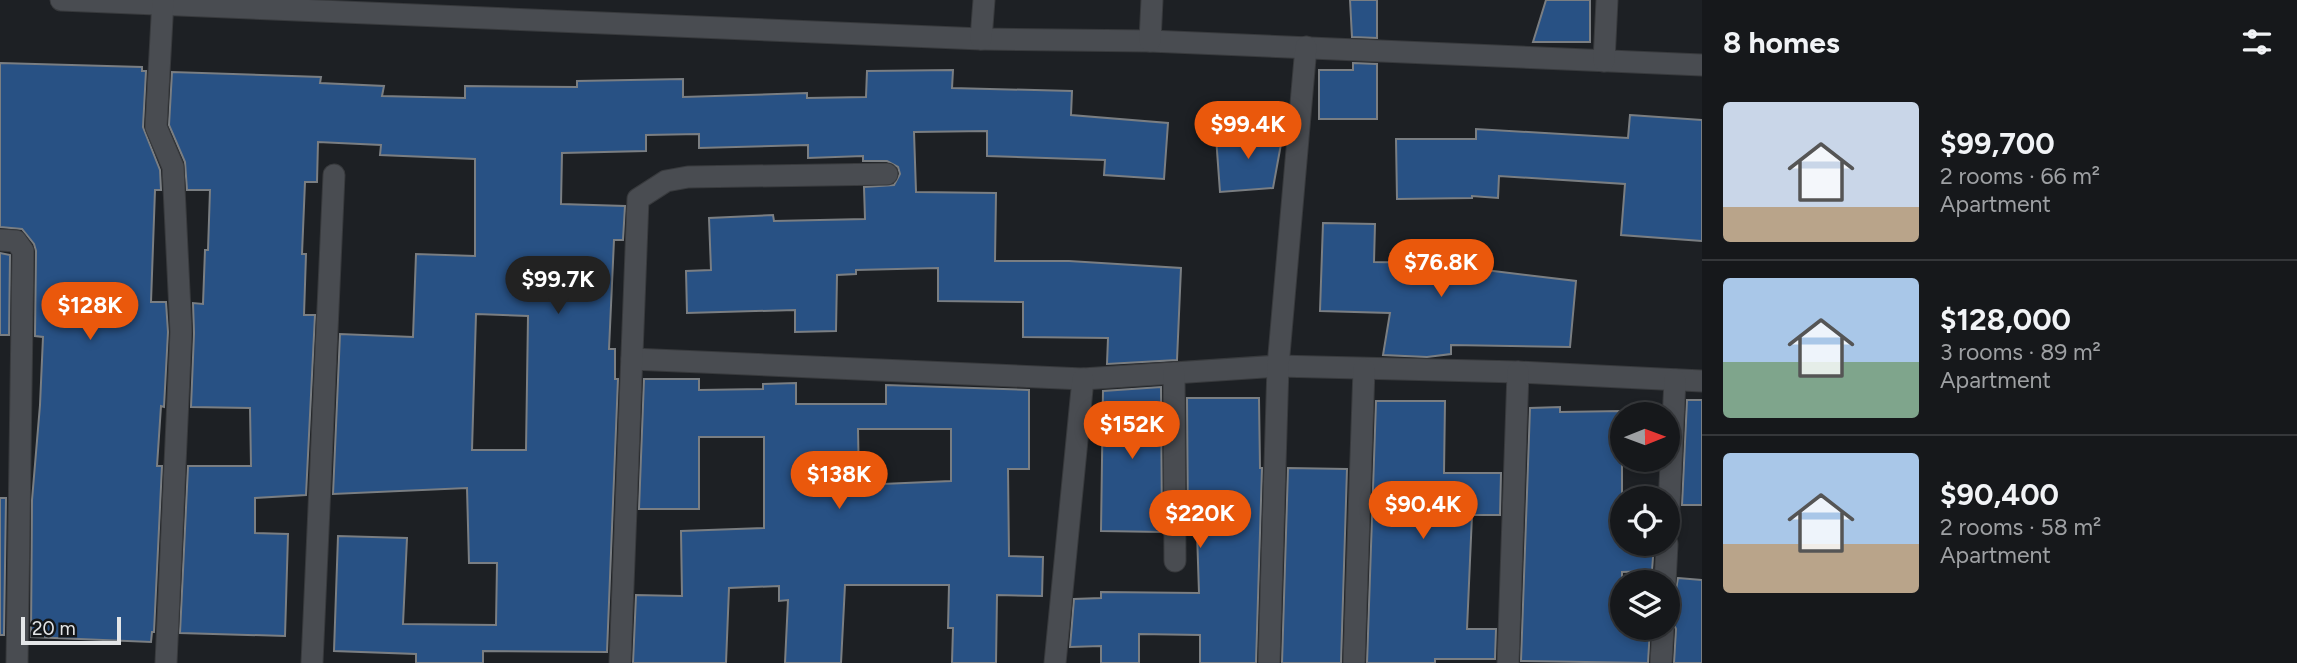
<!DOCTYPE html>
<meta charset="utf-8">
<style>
:root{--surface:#16181b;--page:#1f2124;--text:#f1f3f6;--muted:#9ea0a3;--line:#35373a;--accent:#ea580c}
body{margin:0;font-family:Figtree,sans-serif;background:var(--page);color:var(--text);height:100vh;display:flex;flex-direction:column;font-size:26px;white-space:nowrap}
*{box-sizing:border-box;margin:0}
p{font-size:23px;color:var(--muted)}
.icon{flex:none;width:38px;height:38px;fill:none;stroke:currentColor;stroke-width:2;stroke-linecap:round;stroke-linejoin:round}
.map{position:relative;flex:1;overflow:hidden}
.side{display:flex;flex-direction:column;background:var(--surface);width:595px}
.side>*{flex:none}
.needle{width:46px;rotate:89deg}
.tools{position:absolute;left:1610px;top:402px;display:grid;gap:14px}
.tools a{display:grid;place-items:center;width:70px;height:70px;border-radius:50%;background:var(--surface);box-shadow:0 4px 10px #0003,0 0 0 2px var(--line);font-size:35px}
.scale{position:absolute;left:21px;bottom:18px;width:100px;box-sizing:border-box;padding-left:7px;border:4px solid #e4e6e8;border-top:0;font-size:19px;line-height:24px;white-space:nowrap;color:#e4e6e8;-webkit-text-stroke:5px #14171a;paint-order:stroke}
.price{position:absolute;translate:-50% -60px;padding:0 16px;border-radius:24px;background:var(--accent);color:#fff;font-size:23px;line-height:46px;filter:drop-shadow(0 2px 4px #0008)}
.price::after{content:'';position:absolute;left:50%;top:42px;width:21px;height:16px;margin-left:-10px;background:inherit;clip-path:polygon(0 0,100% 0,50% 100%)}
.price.active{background:#222;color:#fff}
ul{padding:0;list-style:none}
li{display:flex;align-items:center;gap:21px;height:175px;padding:0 21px}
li+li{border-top:2px solid var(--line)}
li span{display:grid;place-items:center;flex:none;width:196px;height:140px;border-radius:7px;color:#555}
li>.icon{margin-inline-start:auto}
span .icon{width:84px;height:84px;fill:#fffc;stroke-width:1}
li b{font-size:30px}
h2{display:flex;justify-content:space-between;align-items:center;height:84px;padding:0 21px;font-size:30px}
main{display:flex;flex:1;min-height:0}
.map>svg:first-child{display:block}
</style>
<main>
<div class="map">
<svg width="1702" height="663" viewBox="0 0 1702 663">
<rect width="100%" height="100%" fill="#1d2024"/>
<g fill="#285184" stroke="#7a7e82" stroke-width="2" fill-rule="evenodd">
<path d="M1350 0H1377V38L1352 37Z"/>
<path d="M1546 0H1590V42H1533Z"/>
<path d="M0 63 142 67V71H146L143 127 160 170 161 190H155L151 302H166L168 332 164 407 161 406 157 466H162L154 632H152L151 642 31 637 32 500 40 405 43 337 35 336 36 251 34 244 22 229 0 227Z"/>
<path d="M1353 63 1377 64V119H1319V70H1353Z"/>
<path d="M953 70 952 88 1072 91 1071 115 1168 123 1164 179 1104 175 1105 160 987 156V131L914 132 916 192 996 193 995 261H1069L1181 268 1177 360 1107 364 1108 338 1023 337V302L938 301V268L856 270V274L837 275 836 331 795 332V310L687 313 686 271 711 270 709 218 773 215 774 221 865 219 864 187 894 185 900 174 898 167 887 161H863V156L808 158V145L699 148V134L646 135V151L562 153 561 204 625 206 623 240H614L609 349H615V379H618L607 652 483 651V663H416V654L334 651 338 536 407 538 403 624 496 625 497 563H469L467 488 333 494 340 334 413 337 416 254 475 256V159L380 155 381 145 318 142 317 182H305L302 254H306L304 315H315L306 495 255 498V533L288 534 285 636 180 633 188 466H251L250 408 191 407 194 333 193 303 203 304 205 250H208L210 190H187L185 162 169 125 172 72 321 77 320 83 384 86 382 96 465 98V86L577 87V81L683 79V97L807 93V98L866 97 867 71ZM476 314 528 316 526 450H472Z"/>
<path d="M1630 115 1702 120V241L1621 235 1625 184 1499 176 1498 198 1472 196V198L1397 199 1396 139H1476V129L1628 138Z"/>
<path d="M1283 133 1273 188 1220 192 1216 137Z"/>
<path d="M1323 223 1375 224 1374 262 1428 263 1576 281 1570 347 1451 345V354L1427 357 1383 355 1390 313 1320 311Z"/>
<path d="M0 253 10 255 9 335H0Z"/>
<path d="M644 379H699V390L763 389V384L796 383V404H886V385L1029 390V469H1008L1009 556 1043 557 1042 596 997 595 996 663H952L953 628H948L949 585H845L841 663H785L788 600 779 601V586L729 588 726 663H633L636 595 682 596 681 531 764 528V437H699V509H639ZM858 429H951V481L859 485Z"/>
<path d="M1161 387 1162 532 1101 531 1103 391Z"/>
<path d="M1187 398H1259L1260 468H1262L1256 663H1200V635L1139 634V663H1101V646L1070 647 1074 599 1101 598V592L1199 593 1197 532H1188Z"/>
<path d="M1687 400H1702V505H1682Z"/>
<path d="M1376 401H1445L1444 473H1501L1500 515H1472L1467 629H1496L1495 659H1435V663H1367Z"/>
<path d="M1560 407V412L1622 411V499L1656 498 1622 499V544H1654L1652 571 1622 572V628H1650L1648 663 1521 661 1530 408Z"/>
<path d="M1288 468 1347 469 1341 663H1282Z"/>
<path d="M0 498H6L4 635H0Z"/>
<path d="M1678 578 1702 580V663H1674L1676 629 1671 618Z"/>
</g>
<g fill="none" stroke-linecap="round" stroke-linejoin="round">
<defs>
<g id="minor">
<path d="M61 0 981 39 1150 41 1702 65"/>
<path d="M163 0 156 127 173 167 181 332 166 663"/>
<path d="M981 39 984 0"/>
<path d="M1150 41 1152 0"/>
<path d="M1604 61 1607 0"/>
<path d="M0 240 16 241 23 251 17 663"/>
<path d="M632 359 1083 379 1278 366 1518 372 1702 381"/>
<path d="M1174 373 1175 561"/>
<path d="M1668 527 1675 380"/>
<path d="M1665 583 1667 544"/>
<path d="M312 663 334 175"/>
<path d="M620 663 638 199 666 181 688 177 887 174"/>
<path d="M1055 663 1083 379"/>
<path d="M1269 663 1278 366 1306 47"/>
<path d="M1354 663 1364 369"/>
<path d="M1508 663 1518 372"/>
<path d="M1661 663 1663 628"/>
</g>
</defs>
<use href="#minor" stroke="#383a3d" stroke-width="23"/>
<use href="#minor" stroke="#494c51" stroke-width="21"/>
</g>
</svg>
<div class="tools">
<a><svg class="needle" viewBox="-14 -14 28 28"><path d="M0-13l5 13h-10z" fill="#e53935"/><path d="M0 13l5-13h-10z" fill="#9ea0a3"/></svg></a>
<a><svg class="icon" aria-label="locate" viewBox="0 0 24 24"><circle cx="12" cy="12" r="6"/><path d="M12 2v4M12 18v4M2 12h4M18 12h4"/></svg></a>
<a><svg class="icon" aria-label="layers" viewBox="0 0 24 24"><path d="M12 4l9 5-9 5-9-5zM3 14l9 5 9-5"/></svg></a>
</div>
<div class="scale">20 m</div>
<b class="price" style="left:1248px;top:161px">$99.4K</b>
<b class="price" style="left:1441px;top:299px">$76.8K</b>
<b class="price active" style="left:558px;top:316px">$99.7K</b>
<b class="price" style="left:90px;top:342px">$128K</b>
<b class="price" style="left:1132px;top:461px">$152K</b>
<b class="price" style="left:839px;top:511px">$138K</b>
<b class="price" style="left:1423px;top:541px">$90.4K</b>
<b class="price" style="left:1200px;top:550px">$220K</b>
</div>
<section class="side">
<h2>8 homes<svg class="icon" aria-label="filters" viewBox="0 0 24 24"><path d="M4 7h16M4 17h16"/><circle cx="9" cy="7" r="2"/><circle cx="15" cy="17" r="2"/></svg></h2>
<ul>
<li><span style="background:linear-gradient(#c9d6e8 75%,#b9a48a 0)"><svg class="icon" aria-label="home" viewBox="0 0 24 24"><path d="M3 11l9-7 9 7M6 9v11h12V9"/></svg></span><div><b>$99,700</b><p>2 rooms · 66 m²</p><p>Apartment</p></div></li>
<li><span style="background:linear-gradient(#a9c7e8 60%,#7fa58c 0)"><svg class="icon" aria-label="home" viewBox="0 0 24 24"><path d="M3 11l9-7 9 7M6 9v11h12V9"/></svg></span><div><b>$128,000</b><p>3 rooms · 89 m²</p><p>Apartment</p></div></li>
<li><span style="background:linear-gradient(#a9c7e8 65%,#b9a48a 0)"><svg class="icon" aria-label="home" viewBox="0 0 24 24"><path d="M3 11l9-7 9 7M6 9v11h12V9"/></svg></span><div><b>$90,400</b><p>2 rooms · 58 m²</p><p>Apartment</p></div></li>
</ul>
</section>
</main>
